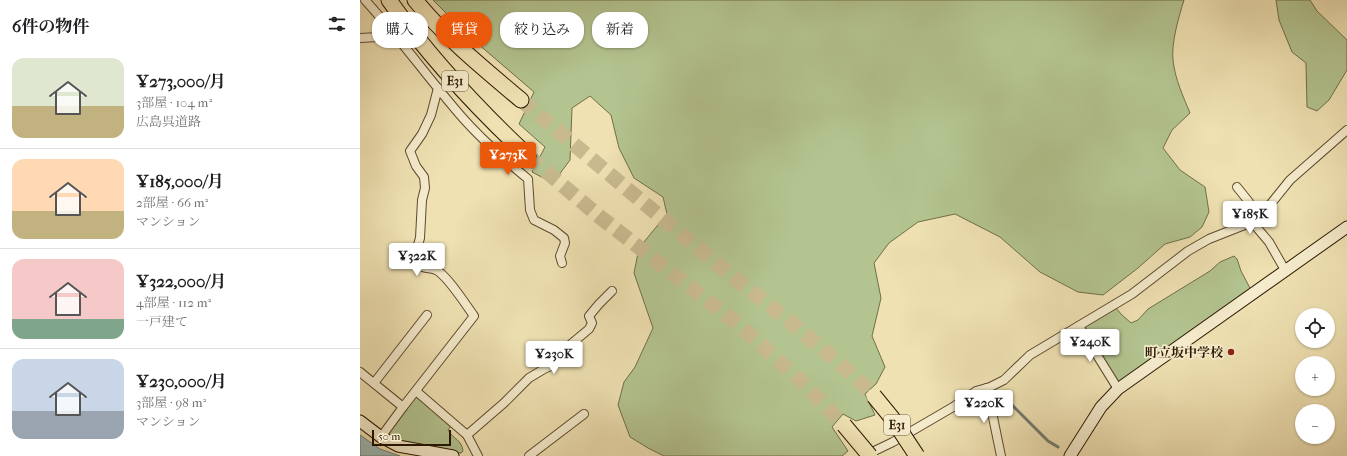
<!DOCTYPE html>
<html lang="ja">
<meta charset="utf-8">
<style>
:root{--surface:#fff;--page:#f2f2f2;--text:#202124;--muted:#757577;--line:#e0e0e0;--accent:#ea580c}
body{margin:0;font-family:"IM FELL French Canon","Noto Serif JP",serif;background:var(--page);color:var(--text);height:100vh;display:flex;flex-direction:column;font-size:15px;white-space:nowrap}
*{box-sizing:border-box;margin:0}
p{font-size:13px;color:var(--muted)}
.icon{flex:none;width:22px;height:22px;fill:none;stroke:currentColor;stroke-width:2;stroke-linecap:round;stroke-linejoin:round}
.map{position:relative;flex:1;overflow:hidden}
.side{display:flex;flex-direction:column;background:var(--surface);width:360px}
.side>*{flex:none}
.banner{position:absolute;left:12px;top:12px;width:380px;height:36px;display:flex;gap:8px}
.controls{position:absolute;left:935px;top:308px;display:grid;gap:8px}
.controls a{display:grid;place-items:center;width:40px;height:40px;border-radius:50%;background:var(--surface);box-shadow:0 1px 3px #0004;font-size:20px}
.scale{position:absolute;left:12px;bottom:10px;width:79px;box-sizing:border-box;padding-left:4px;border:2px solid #2d1802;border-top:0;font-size:11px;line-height:14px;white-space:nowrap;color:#2d1802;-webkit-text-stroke:3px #f5eccd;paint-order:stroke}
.price{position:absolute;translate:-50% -34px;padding:0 9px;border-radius:4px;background:#fff;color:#222;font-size:13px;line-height:26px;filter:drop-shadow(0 1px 2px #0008)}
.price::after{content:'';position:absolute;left:50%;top:24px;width:12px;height:9px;margin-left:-6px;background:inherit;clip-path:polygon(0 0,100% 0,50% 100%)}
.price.on{background:var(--accent);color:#fff}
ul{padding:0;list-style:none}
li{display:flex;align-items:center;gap:12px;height:100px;padding:0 12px}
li+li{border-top:1px solid var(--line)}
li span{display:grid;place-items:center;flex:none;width:112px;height:80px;border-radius:12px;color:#555}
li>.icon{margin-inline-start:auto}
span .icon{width:48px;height:48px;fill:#fffc;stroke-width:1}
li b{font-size:17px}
h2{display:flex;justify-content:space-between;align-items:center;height:48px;padding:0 12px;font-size:17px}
.tag{padding:0 14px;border-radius:16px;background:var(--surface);box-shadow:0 1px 3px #0004;font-size:14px;line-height:36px}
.tag.on{background:var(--accent);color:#fff}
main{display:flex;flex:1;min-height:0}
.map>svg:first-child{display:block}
</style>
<main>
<section class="side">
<h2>6件の物件<svg class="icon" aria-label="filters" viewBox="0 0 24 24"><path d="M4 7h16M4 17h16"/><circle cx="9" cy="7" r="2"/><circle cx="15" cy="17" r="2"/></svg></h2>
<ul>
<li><span style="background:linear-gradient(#dfe7d0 60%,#c2b280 0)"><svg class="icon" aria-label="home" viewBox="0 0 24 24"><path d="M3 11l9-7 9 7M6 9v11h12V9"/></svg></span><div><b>¥273,000/月</b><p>3部屋 · 104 m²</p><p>広島呉道路</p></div></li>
<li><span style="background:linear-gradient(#ffd9b3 65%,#c2b280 0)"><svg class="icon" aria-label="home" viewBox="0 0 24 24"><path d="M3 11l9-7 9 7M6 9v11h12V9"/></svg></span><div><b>¥185,000/月</b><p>2部屋 · 66 m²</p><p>マンション</p></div></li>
<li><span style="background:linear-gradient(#f6c9c9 75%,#7fa58c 0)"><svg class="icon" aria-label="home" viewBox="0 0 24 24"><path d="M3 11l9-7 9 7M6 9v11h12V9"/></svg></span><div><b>¥322,000/月</b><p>4部屋 · 112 m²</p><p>一戸建て</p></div></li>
<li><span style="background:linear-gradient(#c9d6e8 65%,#9aa5b1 0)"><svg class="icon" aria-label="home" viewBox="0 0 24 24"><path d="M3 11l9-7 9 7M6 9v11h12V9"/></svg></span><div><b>¥230,000/月</b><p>3部屋 · 98 m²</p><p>マンション</p></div></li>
</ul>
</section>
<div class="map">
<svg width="987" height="456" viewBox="0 0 987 456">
<rect width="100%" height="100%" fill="#efe1b2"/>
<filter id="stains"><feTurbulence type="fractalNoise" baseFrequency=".005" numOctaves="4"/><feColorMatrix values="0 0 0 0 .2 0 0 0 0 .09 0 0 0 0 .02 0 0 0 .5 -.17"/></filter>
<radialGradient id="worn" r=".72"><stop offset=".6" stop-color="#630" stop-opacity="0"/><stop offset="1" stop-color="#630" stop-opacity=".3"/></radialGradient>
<g fill="#b3c490" stroke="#706e49">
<path d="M73 0H824C819 16 811 43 813 60 815 79 823 96 830 113L812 130 803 148 820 170 845 187 849 212 842 227 830 237 805 244 778 268 743 295 718 292 680 272 640 237 595 214 558 222 529 243 514 263 521 298 512 336 525 367 516 384 505 394 515 415 496 421 483 414 472 427 488 451 482 456H304L288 448 270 437 258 405 264 382 275 367 293 328 274 273 279 248 307 214 303 197 274 178 259 148 251 115 230 96 212 108 210 160 193 183 172 172 185 147 159 124 174 92 110 37Z"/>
<path d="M916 0H950L957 11 987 40V70L969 100 957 111 947 107 946 63 932 52 919 20Z"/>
<path d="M874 256 877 259 881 271 891 290 759 384 739 354 725 327 756 308 761 314 771 323 778 320 788 309 850 271 860 262Z"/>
<path d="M55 395 92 425 88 430C93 439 102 440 103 451L101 453 67 450 24 435Z"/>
</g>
<path fill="#9ebbb7" stroke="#717a6f" d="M0 435 20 449 40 456H0Z"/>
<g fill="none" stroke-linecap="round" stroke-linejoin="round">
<path stroke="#717a6f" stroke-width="3" d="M633 391 648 401 688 441 698 447"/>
<g stroke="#c8b98f" stroke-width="15" stroke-dasharray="15 8" stroke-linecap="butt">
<path d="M161 100C227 155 294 212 361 267 413 309 467 349 514 396"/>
<path d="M168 156 240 217 380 326 441 381 484 425"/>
</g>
<defs>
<g id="street">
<path d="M5 0C39 37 68 78 101 116 121 139 145 160 168 179L170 210 174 220 194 230 204 238 205 243 200 256 202 263"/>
<path d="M0 38 36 36"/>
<path d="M877 187 889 202 892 222 909 242 925 270"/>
<path d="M719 326 758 389"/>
<path d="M0 372 43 407"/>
<path d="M14 383 67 315"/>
<path d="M627 388 641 456"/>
<path d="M56 391 107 435 118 456"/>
<path d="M107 435 144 403 169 378 184 369 195 364 205 354 211 344 229 329 232 323 229 316 239 304 252 291"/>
<path d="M21 437 43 407 114 316C106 305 87 275 76 270 68 267 64 270 56 263L55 255 60 238 62 200 65 188 64 177 56 166 50 151 62 134 71 115 78 88"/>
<path d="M506 455 533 442 593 407 616 391 630 387 644 380 670 355 772 294 828 251 849 239 892 222 905 211 930 180 987 130"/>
<path d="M169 456 224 414"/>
</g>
<g id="secondary">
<path d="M0 421 21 437 38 446 93 456"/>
<path d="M710 456 741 407 758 389 987 227"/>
</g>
<g id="highway">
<path d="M29 0C69 57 117 108 168 156"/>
<path d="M55 0C86 38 123 68 161 100"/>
</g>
</defs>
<use href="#street" stroke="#5e4a2e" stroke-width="10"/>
<use href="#secondary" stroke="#2d1802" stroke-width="13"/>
<use href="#highway" stroke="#2d1802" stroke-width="17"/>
<use href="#street" stroke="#f5eccd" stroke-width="8"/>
<use href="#secondary" stroke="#f5eccd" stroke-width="11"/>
<use href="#highway" stroke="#efe1b2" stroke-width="15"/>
<defs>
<g id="highway-bridge">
<path d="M514 396 532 418 557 456"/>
<path d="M484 425 510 456"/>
</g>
</defs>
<use href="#highway-bridge" stroke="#2d1802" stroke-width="17" stroke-linecap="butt"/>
<use href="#highway-bridge" stroke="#efe1b2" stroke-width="15"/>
</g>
<circle fill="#8f2418" stroke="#f5eccd" stroke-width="1.5" cx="871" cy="352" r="4"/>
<g text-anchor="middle" stroke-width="3.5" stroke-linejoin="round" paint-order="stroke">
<g fill="#f5eccd" stroke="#69583f" stroke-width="1">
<rect x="82" y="71" width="26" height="20" rx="3"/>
<rect x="524" y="415" width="26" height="20" rx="3"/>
</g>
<g font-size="12" font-weight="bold" fill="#2d1802">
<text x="95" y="85">E31</text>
<text x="537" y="429">E31</text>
</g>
<g font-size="13" font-weight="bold" fill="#2d1802" stroke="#f5eccd" text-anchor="end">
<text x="863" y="357">町立坂中学校</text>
</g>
</g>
<rect width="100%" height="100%" filter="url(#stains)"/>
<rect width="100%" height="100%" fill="url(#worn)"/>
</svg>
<div class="controls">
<a><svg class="icon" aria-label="locate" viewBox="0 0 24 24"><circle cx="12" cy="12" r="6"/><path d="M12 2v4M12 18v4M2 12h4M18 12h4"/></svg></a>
<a>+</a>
<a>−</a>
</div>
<div class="scale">50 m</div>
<b class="price on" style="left:148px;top:176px">¥273K</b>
<b class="price" style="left:890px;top:235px">¥185K</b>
<b class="price" style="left:57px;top:277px">¥322K</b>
<b class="price" style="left:730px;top:363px">¥240K</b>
<b class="price" style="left:194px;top:375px">¥230K</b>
<b class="price" style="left:624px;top:424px">¥220K</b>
<div class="banner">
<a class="tag">購入</a>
<a class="tag on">賃貸</a>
<a class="tag">絞り込み</a>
<a class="tag">新着</a>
</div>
</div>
</main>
